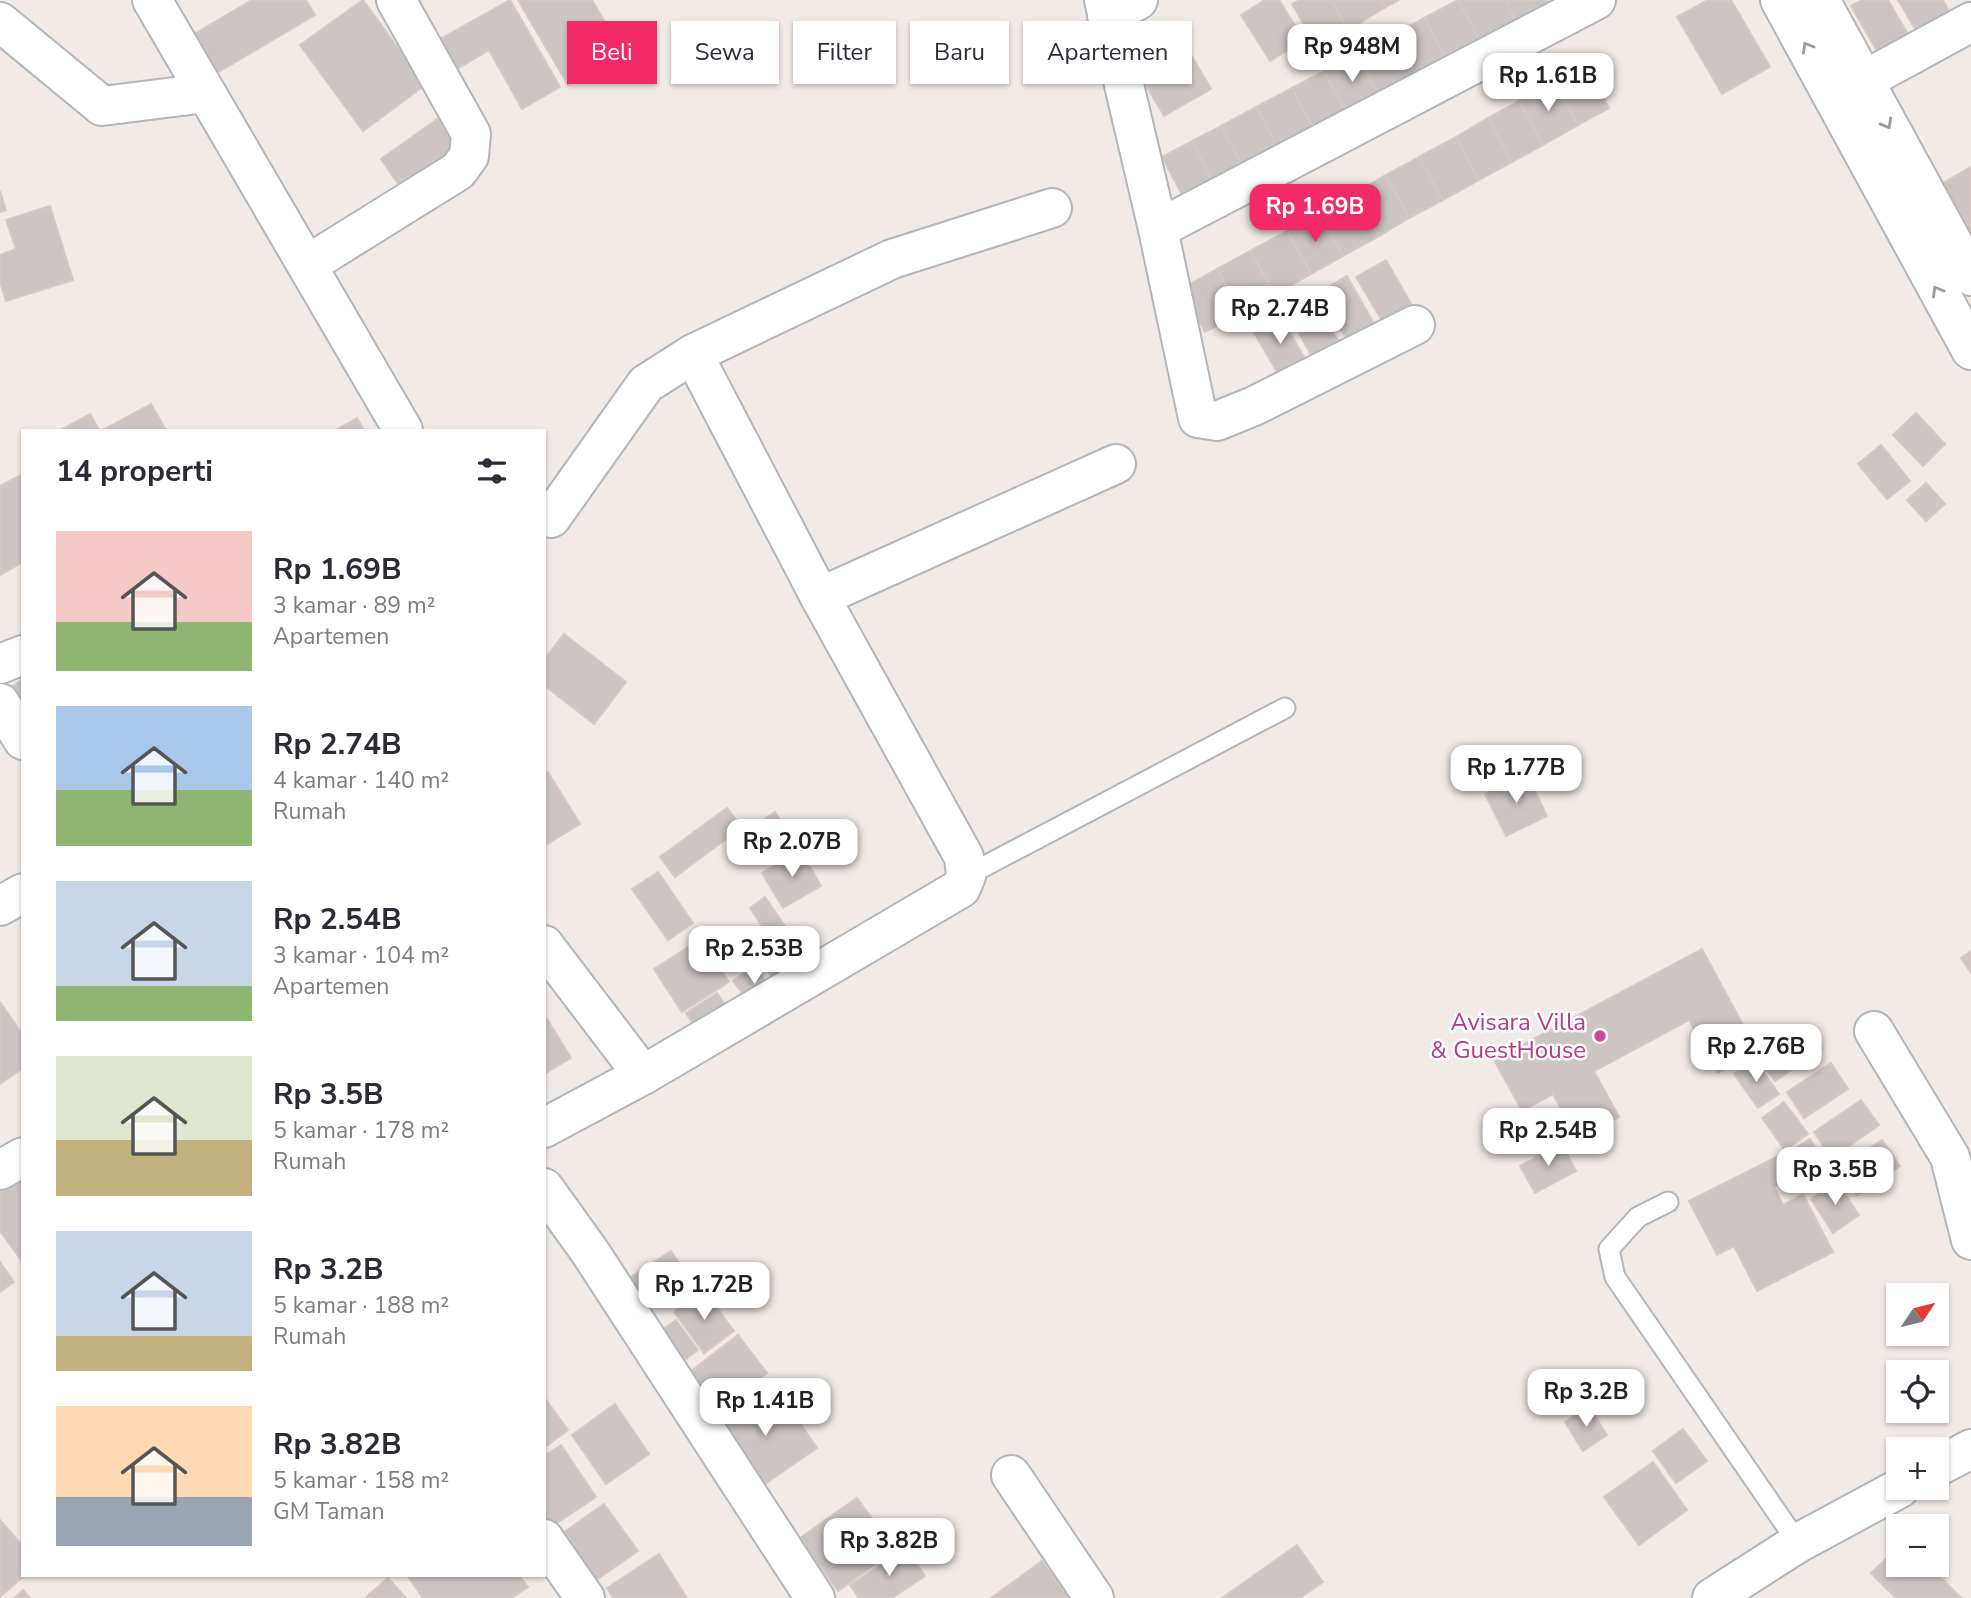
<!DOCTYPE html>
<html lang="id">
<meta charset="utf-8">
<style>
:root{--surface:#fff;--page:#f7f7f7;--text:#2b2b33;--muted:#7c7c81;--accent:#f22b68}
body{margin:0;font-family:"Nunito Sans",sans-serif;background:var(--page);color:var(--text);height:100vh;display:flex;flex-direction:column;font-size:26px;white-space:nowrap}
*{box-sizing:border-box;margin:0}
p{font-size:23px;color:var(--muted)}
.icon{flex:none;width:38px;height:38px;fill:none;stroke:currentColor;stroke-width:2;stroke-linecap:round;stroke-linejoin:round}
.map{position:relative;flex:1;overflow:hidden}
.sheet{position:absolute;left:21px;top:429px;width:525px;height:1148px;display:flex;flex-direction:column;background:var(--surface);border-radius:0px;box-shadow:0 2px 5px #0004}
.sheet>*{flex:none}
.top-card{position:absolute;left:567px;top:21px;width:665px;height:63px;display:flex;gap:14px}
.needle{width:46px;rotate:55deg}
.buttons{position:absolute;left:1886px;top:1283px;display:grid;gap:14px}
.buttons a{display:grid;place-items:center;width:63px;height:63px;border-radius:0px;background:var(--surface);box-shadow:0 2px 5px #0004;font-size:35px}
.price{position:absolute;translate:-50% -60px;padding:0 16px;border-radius:14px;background:#fff;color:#222;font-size:23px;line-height:46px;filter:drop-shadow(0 2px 4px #0008)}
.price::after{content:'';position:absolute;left:50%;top:42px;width:21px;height:16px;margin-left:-10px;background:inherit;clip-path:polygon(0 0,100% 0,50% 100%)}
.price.selected{background:var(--accent);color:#fff}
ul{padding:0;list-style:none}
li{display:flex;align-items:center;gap:21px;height:175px;padding:0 35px}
li span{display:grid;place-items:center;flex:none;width:196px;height:140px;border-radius:0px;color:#555}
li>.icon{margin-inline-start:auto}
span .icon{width:84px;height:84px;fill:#fffc;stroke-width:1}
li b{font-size:30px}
h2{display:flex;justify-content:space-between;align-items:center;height:84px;padding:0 35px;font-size:30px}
.chip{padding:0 24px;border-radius:0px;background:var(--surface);box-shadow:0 2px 5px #0004;font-size:24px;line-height:63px}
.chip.selected{background:var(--accent);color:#fff}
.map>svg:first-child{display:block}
</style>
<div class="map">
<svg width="1971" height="1598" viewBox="0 0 1971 1598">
<rect width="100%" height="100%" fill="#f1eae6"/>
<g fill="#ccc5c3" stroke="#d6c9c4" stroke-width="2">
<path d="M252 0H306L315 15 212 76 189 37Z"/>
<path d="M363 0 425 85 363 131 300 45Z"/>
<path d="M510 0 560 87 522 109 489 50 447 75 430 45Z"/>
<path d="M518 0H592L623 53 568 85Z"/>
<path d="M1265 0H1279L1304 40 1270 61 1241 15Z"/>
<path d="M1300 0H1331L1348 30 1317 47 1292 4Z"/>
<path d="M1331 0H1382L1386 7 1348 30Z"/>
<path d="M1382 0H1399L1386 7Z"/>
<path d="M1458 0 1482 44 1448 62 1424 18Z"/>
<path d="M1458 0H1505L1518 24 1482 44Z"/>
<path d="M1505 0H1547L1551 7 1518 24Z"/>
<path d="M1708 0H1731L1770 67 1722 94 1677 17Z"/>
<path d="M1862 0H1888L1912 41 1881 58 1851 6Z"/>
<path d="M1898 0H1943L1951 15 1918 34Z"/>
<path d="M1424 18 1448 62 1417 78 1394 34Z"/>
<path d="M1394 34 1417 78 1380 98 1356 54Z"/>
<path d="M1184 43 1211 89 1164 116 1137 70Z"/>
<path d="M1356 54 1380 98 1347 114 1324 71Z"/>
<path d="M1585 65 1609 108 1578 125 1554 82Z"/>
<path d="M1324 71 1347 114 1315 132 1292 88Z"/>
<path d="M1554 82 1578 125 1543 145 1519 101Z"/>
<path d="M1292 88 1315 132 1279 150 1256 107Z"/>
<path d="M1519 101 1543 145 1512 162 1488 118Z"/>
<path d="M1256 107 1279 150 1244 169 1221 126Z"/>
<path d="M439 118 459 147 401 188 381 159Z"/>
<path d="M1488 118 1512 162 1479 180 1456 137Z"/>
<path d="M1221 126 1244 169 1214 185 1192 141Z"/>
<path d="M1456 137 1479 180 1443 200 1419 157Z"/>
<path d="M1192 141 1214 185 1185 200 1162 157Z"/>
<path d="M1419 157 1443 200 1409 218 1386 175Z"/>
<path d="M1971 167V234L1964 239 1934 188Z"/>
<path d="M1386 175 1409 218 1379 236 1355 193Z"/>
<path d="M0 191 6 210 0 212Z"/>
<path d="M1355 193 1379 236 1343 256 1319 213Z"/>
<path d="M50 206 73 280 6 301 0 282V255L16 249 6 220Z"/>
<path d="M1319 213 1343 256 1311 274 1287 231Z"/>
<path d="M1287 231 1311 274 1275 294 1250 251Z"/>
<path d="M1250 251 1275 294 1241 313 1217 269Z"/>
<path d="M1386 260 1413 307 1384 324 1356 277Z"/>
<path d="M1217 269 1241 313 1205 332 1181 289Z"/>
<path d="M1347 276 1374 324 1347 340 1320 292Z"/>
<path d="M1314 300 1343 349 1316 364 1289 315Z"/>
<path d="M1279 314 1308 364 1281 379 1252 329Z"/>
<path d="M151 404 166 430H103Z"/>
<path d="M1916 413 1945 444 1923 466 1893 435Z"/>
<path d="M90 414 99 430H61Z"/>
<path d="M357 418 364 430H336Z"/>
<path d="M1881 445 1910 481 1887 499 1858 464Z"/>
<path d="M23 474V562L0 575V486Z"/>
<path d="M1926 483 1945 504 1926 521 1907 500Z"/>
<path d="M564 634 626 682 594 724 544 685V660Z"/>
<path d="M23 679V705L10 688Z"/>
<path d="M548 772 580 824 544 846V774Z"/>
<path d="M1527 774 1547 816 1506 836 1485 794Z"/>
<path d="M727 808 742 827 675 877 660 857Z"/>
<path d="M775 812 795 842 766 862 761 854 745 864 736 851 751 840 746 832Z"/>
<path d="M801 851 821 886 783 908 762 873Z"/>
<path d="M658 872 693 923 668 940 632 889Z"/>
<path d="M765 897 810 963 778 985 761 961 778 950 750 908Z"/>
<path d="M701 939 729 982 682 1012 654 969Z"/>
<path d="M1702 949 1757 1051 1718 1073 1689 1020 1594 1071 1619 1117 1577 1139 1553 1094 1522 1111 1494 1060Z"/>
<path d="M1971 951V973L1961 958Z"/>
<path d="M754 966 774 992 753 1007 733 981Z"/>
<path d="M717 993 733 1017 702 1038 686 1013Z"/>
<path d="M0 1002 23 1035V1068L0 1084Z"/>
<path d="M544 1014 571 1058 544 1074Z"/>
<path d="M1805 1025 1822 1049 1775 1081 1758 1057Z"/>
<path d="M1754 1059 1779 1094 1758 1108 1734 1074Z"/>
<path d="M1831 1063 1848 1089 1804 1118 1787 1092Z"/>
<path d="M1861 1100 1879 1125 1832 1158 1814 1132Z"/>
<path d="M1784 1102 1808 1134 1785 1150 1762 1118Z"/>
<path d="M1810 1139 1834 1176 1811 1190 1788 1153Z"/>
<path d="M1882 1140 1900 1166 1857 1195 1839 1168Z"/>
<path d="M1562 1144 1576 1171 1535 1193 1520 1166Z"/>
<path d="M1782 1154 1794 1177 1774 1187 1783 1205 1803 1194 1833 1252 1757 1291 1734 1246 1717 1255 1689 1201Z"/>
<path d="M23 1179V1263L0 1231V1182Z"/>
<path d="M1837 1182 1859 1215 1833 1233 1811 1199Z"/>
<path d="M671 1251 689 1278 635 1314 617 1286Z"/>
<path d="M0 1262 14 1282 0 1292Z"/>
<path d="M704 1290 734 1331 704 1353 674 1312Z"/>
<path d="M676 1320 698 1350 676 1366 654 1336Z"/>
<path d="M738 1335 767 1373 710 1415 682 1378Z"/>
<path d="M775 1386 817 1448 755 1491 713 1429Z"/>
<path d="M544 1397 568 1430 544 1448Z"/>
<path d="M615 1404 649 1454 606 1484 572 1435Z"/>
<path d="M1588 1406 1607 1435 1583 1451 1565 1422Z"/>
<path d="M1683 1429 1707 1461 1676 1483 1653 1451Z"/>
<path d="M561 1445 596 1497 551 1527 544 1517V1456Z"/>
<path d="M1653 1462 1687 1510 1639 1545 1604 1497Z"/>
<path d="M857 1498 895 1550 838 1591 800 1538Z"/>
<path d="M604 1504 638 1551 596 1580 563 1533Z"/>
<path d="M0 1520 23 1546 25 1575 1 1596Z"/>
<path d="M1297 1545 1323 1582 1300 1598H1222Z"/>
<path d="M1899 1546V1564H1928L1961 1598H1896L1871 1573Z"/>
<path d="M906 1548 925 1576 892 1598H859L850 1585Z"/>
<path d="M659 1554 687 1598H613L607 1588Z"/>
<path d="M1042 1561 1069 1598H991Z"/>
<path d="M407 1575H519L528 1587 512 1598H423Z"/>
<path d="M388 1578 406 1598H365Z"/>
<path d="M23 1590 30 1598H15Z"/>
</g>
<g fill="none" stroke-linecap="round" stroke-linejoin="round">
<defs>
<g id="service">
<path d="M966 876 1285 708"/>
<path d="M1668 1202 1638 1217 1609 1249 1615 1277 1798 1543"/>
</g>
<g id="minor">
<path d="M152 0 403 430"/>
<path d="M1104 0 1158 229 1198 418 1217 421 1254 406 1415 325"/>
<path d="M1780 0 1971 350"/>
<path d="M1820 0 1971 276"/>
<path d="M1107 16 1138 0"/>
<path d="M0 22 102 106 206 93"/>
<path d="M1841 93 1971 22"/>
<path d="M1158 229 1596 0"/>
<path d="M307 265 458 171 469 156 471 134 396 0"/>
<path d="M551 518 646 384 693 354 892 259 1052 208"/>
<path d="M820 597 1116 464"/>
<path d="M0 664 23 655"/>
<path d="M0 703 23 740"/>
<path d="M0 906 23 893"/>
<path d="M544 945 643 1075"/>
<path d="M1874 1031 1950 1157 1971 1240"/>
<path d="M544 1128 643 1075 961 888 966 876 964 857 820 597 693 354"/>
<path d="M0 1170 23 1157"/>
<path d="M544 1188 590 1252 815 1598"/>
<path d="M1937 1467 1971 1449"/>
<path d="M1011 1475 1094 1598"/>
<path d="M544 1539 585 1598"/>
<path d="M1712 1598 1798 1543 1900 1488"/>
</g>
</defs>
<use href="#service" stroke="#b1b7b9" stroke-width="23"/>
<use href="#minor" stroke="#b1b7b9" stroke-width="42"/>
<use href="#service" stroke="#fff" stroke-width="19"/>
<use href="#minor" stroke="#fff" stroke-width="38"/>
</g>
<defs><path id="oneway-chevron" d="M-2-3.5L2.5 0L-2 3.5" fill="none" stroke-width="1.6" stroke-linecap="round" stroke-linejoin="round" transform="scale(1.75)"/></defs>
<g stroke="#969c9c">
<use href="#oneway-chevron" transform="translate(1807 47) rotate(-120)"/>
<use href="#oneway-chevron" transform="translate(1887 124) rotate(61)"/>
<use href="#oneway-chevron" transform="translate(1937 291) rotate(-120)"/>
</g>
<circle fill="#d1479c" stroke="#fff" stroke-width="2.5" cx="1600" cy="1036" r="7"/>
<g text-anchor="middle" stroke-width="5" stroke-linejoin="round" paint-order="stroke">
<g font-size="24" fill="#b23c85" stroke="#fff" text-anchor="end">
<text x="1586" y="1030">Avisara Villa<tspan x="1586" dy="28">&amp; GuestHouse</tspan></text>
</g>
</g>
</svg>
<div class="buttons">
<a><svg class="needle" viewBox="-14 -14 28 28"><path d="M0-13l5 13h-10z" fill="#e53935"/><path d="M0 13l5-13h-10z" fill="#7c7c81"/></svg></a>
<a><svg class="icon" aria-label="locate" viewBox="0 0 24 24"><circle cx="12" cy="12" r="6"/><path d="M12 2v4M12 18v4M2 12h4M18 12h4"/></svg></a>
<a>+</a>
<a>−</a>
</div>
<b class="price" style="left:1352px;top:84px">Rp 948M</b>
<b class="price" style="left:1548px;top:113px">Rp 1.61B</b>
<b class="price selected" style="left:1315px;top:244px">Rp 1.69B</b>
<b class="price" style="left:1280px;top:346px">Rp 2.74B</b>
<b class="price" style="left:1516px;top:805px">Rp 1.77B</b>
<b class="price" style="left:792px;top:879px">Rp 2.07B</b>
<b class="price" style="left:754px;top:986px">Rp 2.53B</b>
<b class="price" style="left:1756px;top:1084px">Rp 2.76B</b>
<b class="price" style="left:1548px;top:1168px">Rp 2.54B</b>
<b class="price" style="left:1835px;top:1207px">Rp 3.5B</b>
<b class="price" style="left:704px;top:1322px">Rp 1.72B</b>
<b class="price" style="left:1586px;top:1429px">Rp 3.2B</b>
<b class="price" style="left:765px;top:1438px">Rp 1.41B</b>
<b class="price" style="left:889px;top:1578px">Rp 3.82B</b>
<div class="top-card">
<a class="chip selected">Beli</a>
<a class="chip">Sewa</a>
<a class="chip">Filter</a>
<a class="chip">Baru</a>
<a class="chip">Apartemen</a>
</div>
<section class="sheet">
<h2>14 properti<svg class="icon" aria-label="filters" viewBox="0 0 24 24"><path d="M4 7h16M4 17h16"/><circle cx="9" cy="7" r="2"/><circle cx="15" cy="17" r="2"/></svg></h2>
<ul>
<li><span style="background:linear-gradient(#f6c9c9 65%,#8fb573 0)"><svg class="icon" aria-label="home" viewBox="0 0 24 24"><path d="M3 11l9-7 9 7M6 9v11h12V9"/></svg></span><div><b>Rp 1.69B</b><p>3 kamar · 89 m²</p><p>Apartemen</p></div></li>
<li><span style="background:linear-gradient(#a9c7e8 60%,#8fb573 0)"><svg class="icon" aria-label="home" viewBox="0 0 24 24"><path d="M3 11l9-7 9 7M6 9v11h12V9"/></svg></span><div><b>Rp 2.74B</b><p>4 kamar · 140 m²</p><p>Rumah</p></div></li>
<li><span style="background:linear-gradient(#c9d6e8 75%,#8fb573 0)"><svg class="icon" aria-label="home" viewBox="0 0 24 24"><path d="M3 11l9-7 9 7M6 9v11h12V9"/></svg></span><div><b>Rp 2.54B</b><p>3 kamar · 104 m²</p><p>Apartemen</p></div></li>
<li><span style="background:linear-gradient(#dfe7d0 60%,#c2b280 0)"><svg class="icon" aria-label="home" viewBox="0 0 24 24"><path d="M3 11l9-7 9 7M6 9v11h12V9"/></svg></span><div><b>Rp 3.5B</b><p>5 kamar · 178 m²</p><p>Rumah</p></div></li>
<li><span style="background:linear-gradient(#c9d6e8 75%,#c2b280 0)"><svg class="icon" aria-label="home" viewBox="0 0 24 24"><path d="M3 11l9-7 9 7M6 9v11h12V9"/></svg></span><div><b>Rp 3.2B</b><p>5 kamar · 188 m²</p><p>Rumah</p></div></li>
<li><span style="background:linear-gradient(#ffd9b3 65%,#9aa5b1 0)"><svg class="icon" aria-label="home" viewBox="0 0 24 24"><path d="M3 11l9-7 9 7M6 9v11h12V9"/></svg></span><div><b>Rp 3.82B</b><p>5 kamar · 158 m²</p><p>GM Taman</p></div></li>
</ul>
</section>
</div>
